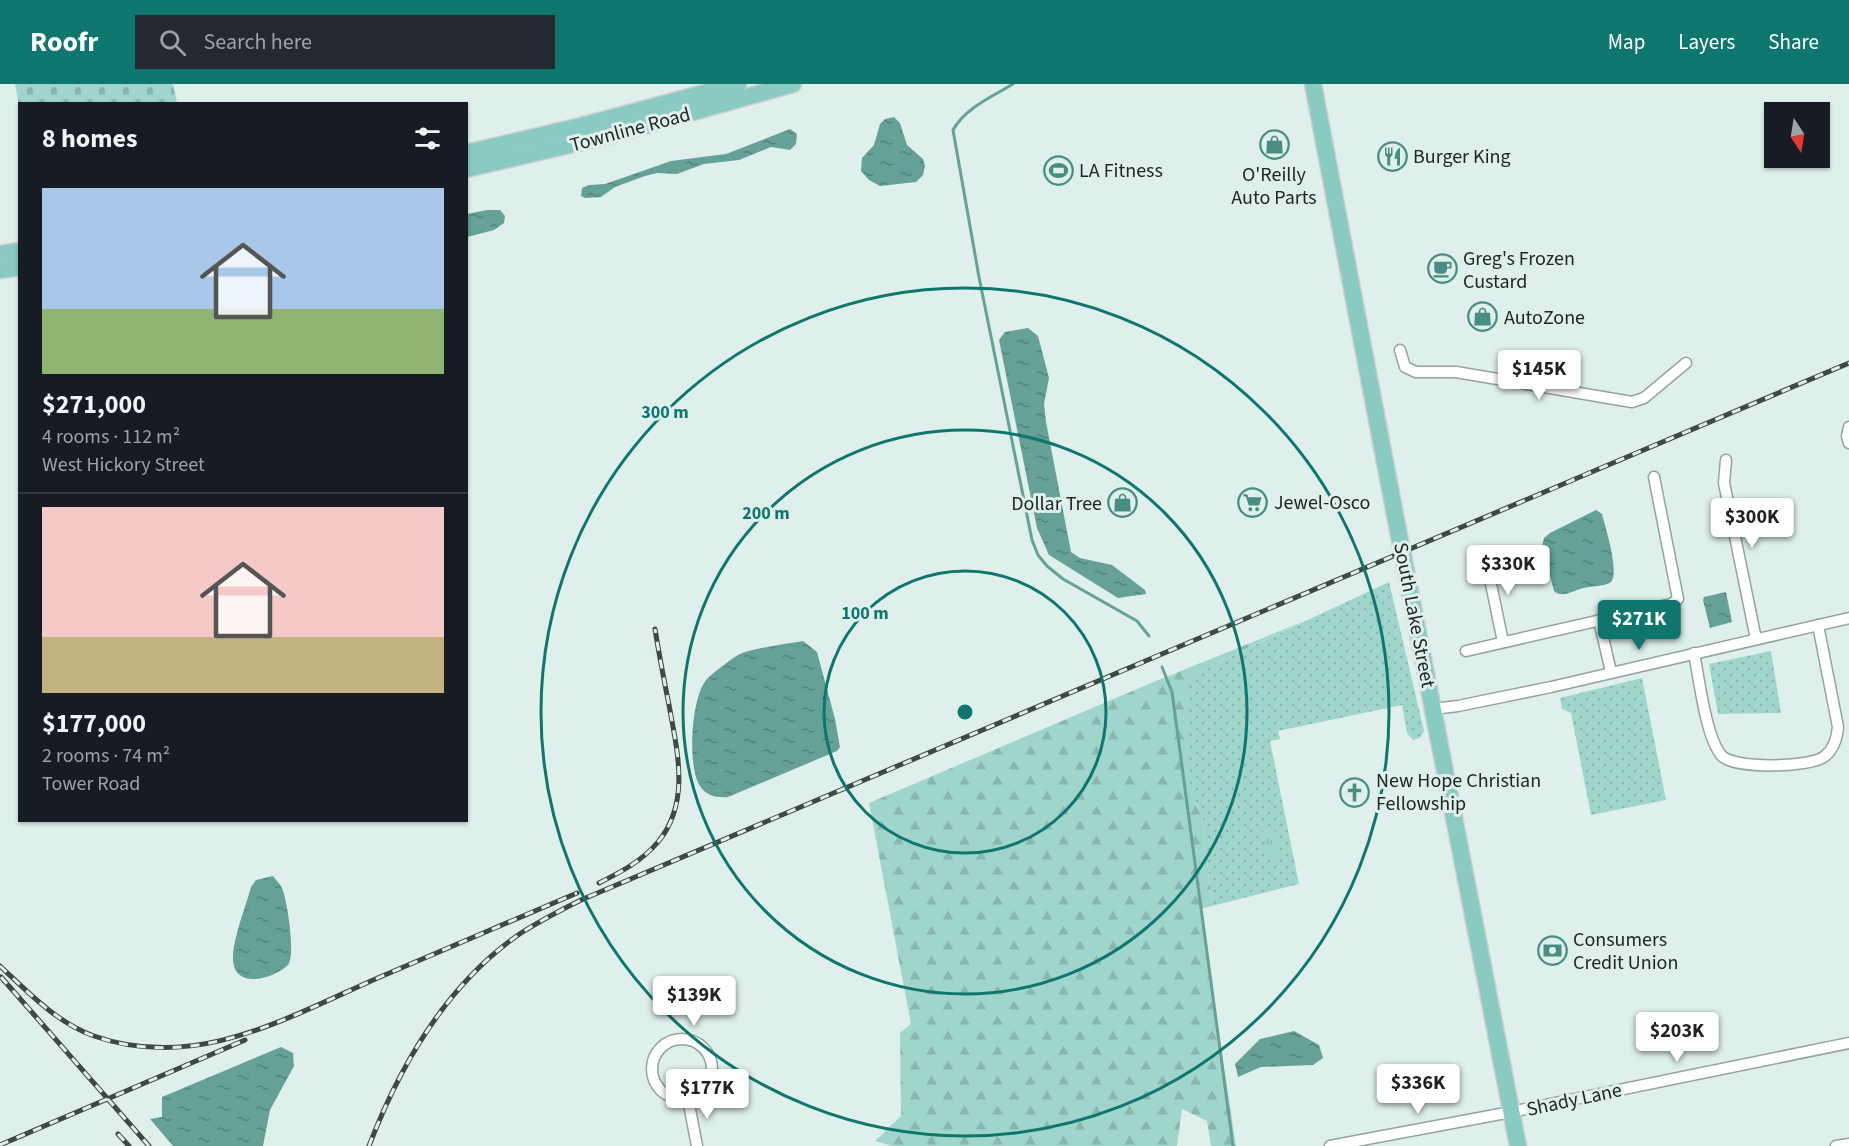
<!DOCTYPE html>
<meta charset="utf-8">
<style>
:root{--surface:#171b24;--page:#242831;--text:#f1f3f6;--muted:#9ea1a6;--line:#363941;--accent:#0f766e}
body{margin:0;font-family:"Source Sans 3",sans-serif;background:var(--page);color:var(--text);height:100vh;display:flex;flex-direction:column;font-size:22px;white-space:nowrap}
*{box-sizing:border-box;margin:0}
p{font-size:20px;color:var(--muted)}
.icon{flex:none;width:33px;height:33px;fill:none;stroke:currentColor;stroke-width:2;stroke-linecap:round;stroke-linejoin:round}
.map{position:relative;flex:1;overflow:hidden}
.sheet{position:absolute;left:18px;top:18px;width:450px;height:720px;display:flex;flex-direction:column;background:var(--surface);border-radius:0px;box-shadow:0 2px 4px #0004}
.sheet>*{flex:none}
.needle{width:39px;rotate:168deg}
.tools{position:absolute;left:1764px;top:18px;display:grid;gap:12px}
.tools a{display:grid;place-items:center;width:66px;height:66px;border-radius:0px;background:var(--surface);box-shadow:0 2px 4px #0004;font-size:30px}
.price{position:absolute;translate:-50% -51px;padding:0 14px;border-radius:6px;background:#fff;color:#222;font-size:20px;line-height:39px;filter:drop-shadow(0 2px 3px #0008)}
.price::after{content:'';position:absolute;left:50%;top:36px;width:18px;height:14px;margin-left:-9px;background:inherit;clip-path:polygon(0 0,100% 0,50% 100%)}
.price.on{background:var(--accent);color:#fff}
ul{padding:0;list-style:none}
li{display:grid;align-content:center;gap:12px;height:318px;padding:0 24px}
li+li{border-top:2px solid var(--line)}
li span{display:grid;place-items:center;height:186px;border-radius:0px;color:#555}
li>.icon{margin-inline-start:auto}
span .icon{width:108px;height:108px;fill:#fffc;stroke-width:1}
li b{font-size:26px}
h2{display:flex;justify-content:space-between;align-items:center;height:72px;padding:0 24px;font-size:26px}
header{display:flex;align-items:center;gap:36px;box-sizing:border-box;height:84px;padding:0 30px;background:var(--accent);color:#fff}
header strong{font-size:28px}
nav{display:flex;gap:33px;margin-inline-start:auto;font-size:21px}
.search{width:420px;height:54px;background:var(--page);display:flex;align-items:center;gap:15px;box-sizing:border-box;padding:0 21px;border-radius:0px;color:var(--muted);font-size:22px}
.map>svg:first-child{display:block}
</style>
<header>
<strong>Roofr</strong>
<div class="search"><svg class="icon" aria-label="search" viewBox="0 0 24 24"><circle cx="10" cy="10" r="6"/><path d="M15 15l6 6"/></svg>Search here</div>
<nav><a>Map</a><a>Layers</a><a>Share</a></nav>
</header>
<div class="map">
<svg width="1849" height="1062" viewBox="0 0 1849 1062">
<defs>
<pattern id="grass-dots" width="8" height="8" patternUnits="userSpaceOnUse" patternTransform="scale(1.5)"><rect width="8" height="8" fill="#9fd5cb"/><path d="M2 2h.1M6 6h.1" fill="none" stroke="#89b7ae" stroke-width="1.8" stroke-linecap="round"/></pattern>
<pattern id="forest-firs" width="22" height="20" patternUnits="userSpaceOnUse" patternTransform="scale(1.5)"><rect width="22" height="20" fill="#9fd5cb"/><path d="M5 1l3.5 6h-7zM16 11l3.5 6h-7z" fill="#89b7ae"/></pattern>
<pattern id="cemetery-stones" width="16" height="16" patternUnits="userSpaceOnUse" patternTransform="scale(1.5)"><rect width="16" height="16" fill="#9fd5cb"/><path d="M2 7V4a2 2 0 0 1 4 0v3zM10 15v-3a2 2 0 0 1 4 0v3z" fill="#89b7ae"/></pattern>
<pattern id="park-tufts" width="24" height="20" patternUnits="userSpaceOnUse" patternTransform="scale(1.5)"><rect width="24" height="20" fill="#9fd5cb"/><path d="M3 7l-1-3M5 7V3M7 7l1-3M15 17l-1-3M17 17v-4M19 17l1-3" fill="none" stroke="#89b7ae"/></pattern>
<pattern id="water-ripples" width="26" height="14" patternUnits="userSpaceOnUse" patternTransform="scale(1.5)"><rect width="26" height="14" fill="#65a197"/><path d="M2 4q2-2 4 0t4 0M15 11q2-2 4 0t4 0" fill="none" stroke="#53837b"/></pattern>
</defs>
<rect width="100%" height="100%" fill="#dff0ec"/>
<g fill="url(#grass-dots)">
<path d="M1389 498 1424 647 1420 654 1413 656 1407 649 1402 621 1278 647 1280 655 1270 657 1299 800 1212 822 1202 731 1190 707V595L1218 578Z"/>
<path d="M1771 567 1781 629 1718 630 1709 580Z"/>
<path d="M1642 594 1666 716 1591 731 1571 629 1562 625 1560 614Z"/>
</g>
<path fill="url(#forest-firs)" d="M1307 536 1218 578 1190 595V707L1202 731 1212 822 1200 825 1236 1062H1211L1207 1037 1182 1025 1177 1062H892L875 1057 901 1032 900 949 911 940 869 719 1156 597Z"/>
<path fill="url(#cemetery-stones)" d="M15 0H173L177 19 20 20 19 21Z"/>
<path fill="url(#park-tufts)" d="M1274 742 1278 771 1267 775 1262 744Z"/>
<g fill="url(#water-ripples)">
<path d="M894 33 900 39 907 61 923 75 925 82 923 91 916 98 880 102 869 96 861 87 862 74 874 61 880 40 885 35Z"/>
<path d="M790 45 797 50 796 60 790 66 771 63 739 76 704 80 677 90 657 89 645 92 615 103 601 113 585 114 581 112 582 104 589 101 605 100 671 77 726 70Z"/>
<path d="M487 126H500L505 132 504 139 494 146 467 153V130Z"/>
<path d="M1028 244 1038 252 1049 294 1044 320 1046 338 1071 468 1080 474 1112 481 1145 506 1146 510 1118 514 1049 471 1037 444 999 256 1005 248Z"/>
<path d="M1596 426 1602 430C1605 442 1620 489 1611 498 1605 503 1588 502 1580 505 1571 508 1561 514 1554 507L1542 462 1544 454 1550 449Z"/>
<path d="M1726 508 1732 538 1710 544 1703 516 1704 513Z"/>
<path d="M803 557 817 568 835 635 840 663 837 667 728 713C717 714 706 712 700 702 687 683 691 612 707 595 713 589 732 574 740 570 754 564 786 560 803 557Z"/>
<path d="M273 792C276 796 280 800 282 804 287 815 296 871 288 881 273 895 235 906 233 876 232 857 246 822 251 803L256 796Z"/>
<path d="M1294 947 1319 961 1323 974 1313 981 1261 983 1238 993 1235 980 1260 955Z"/>
<path d="M281 963 293 969 294 982 270 1026 263 1062H173L150 1035 162 1033V1013Z"/>
</g>
<g fill="none" stroke-linecap="round" stroke-linejoin="round">
<g stroke="#65a197" stroke-width="3">
<path d="M1013 0C992 13 965 24 953 46L979 193 1032 456 1038 471 1047 482 1063 495 1137 537 1149 552"/>
<path d="M1162 583 1172 608 1233 1062"/>
</g>
<defs>
<g id="minor">
<path d="M1400 266 1405 283 1416 288H1456L1632 318 1644 314 1686 279"/>
<path d="M1849 343 1847 352 1849 359"/>
<path d="M1726 376 1724 399 1756 555"/>
<path d="M1485 471 1503 558"/>
<path d="M1599 536 1611 588"/>
<path d="M1466 567 1671 520 1678 515 1654 393"/>
<path d="M1694 569C1699 594 1706 655 1722 672 1734 685 1811 684 1825 672 1834 665 1837 654 1838 643L1818 541"/>
<path d="M1433 625 1458 622 1551 603 1849 534"/>
<circle cx="682" cy="985" r="30"/>
<path d="M688 1015 697 1062"/>
<path d="M1330 1062 1511 1028 1849 959"/>
<path d="M1836 1062 1849 1060"/>
</g>
<g id="primary">
<path d="M1313 0 1396 436 1518 1062"/>
<path d="M466 69 581 42 738 0"/>
<path d="M466 85 603 53 793 0"/>
<path d="M0 170 20 167"/>
<path d="M0 186 20 183"/>
</g>
</defs>
<use href="#minor" stroke="#93a3a0" stroke-width="13"/>
<use href="#primary" stroke="#cecfcf" stroke-width="19"/>
<use href="#minor" stroke="#fff" stroke-width="10"/>
<use href="#primary" stroke="#89cbc2" stroke-width="16"/>
<defs>
<g id="rail">
<path d="M599 799C621 788 642 777 658 758 691 718 677 666 669 621 664 596 659 570 655 545"/>
<path d="M0 882C28 908 57 939 94 952 197 988 288 933 380 893 446 865 511 837 577 809"/>
<path d="M1 893 149 1062"/>
<path d="M118 1050 129 1062"/>
<path d="M0 1061 245 956"/>
<path d="M369 1062C400 981 448 899 521 849 540 837 561 826 581 816L1849 279"/>
</g>
</defs>
<use href="#rail" stroke="#404846" stroke-width="5"/>
<use href="#rail" stroke="#dff0ec" stroke-width="3" stroke-dasharray="9" stroke-linecap="butt"/>
</g>
<g fill="none" stroke="#0f766e" stroke-width="3">
<circle cx="965" cy="628" r="141"/>
<circle cx="965" cy="628" r="282"/>
<circle cx="965" cy="628" r="424"/>
</g>
<defs>
<symbol id="shop-ring" viewBox="-11 -11 22 22"><circle r="9.5" fill="#dff0ec" stroke="#488d82" stroke-width="1.5"/><path d="M-5-2.5h2.3a2.7 3.5 0 0 1 5.4 0H5L5.5 6h-11ZM-1.5-2.5h3a1.5 2.3 0 0 0-3 0Z" fill="#488d82"/></symbol>
<symbol id="restaurant-ring" viewBox="-11 -11 22 22"><circle r="9.5" fill="#dff0ec" stroke="#488d82" stroke-width="1.5"/><path d="M-5-6h1v4h1v-4h1v4h1v-4h1v5L-1.5 .5V6h-2V.5L-5-1ZM5-6V6H3V1.5H1.5Q1.5-4 5-6Z" fill="#488d82"/></symbol>
<symbol id="stadium-ring" viewBox="-11 -11 22 22"><circle r="9.5" fill="#dff0ec" stroke="#488d82" stroke-width="1.5"/><path d="M0-5a6.5 5 0 1 0 0 10a6.5 5 0 1 0 0-10ZM-3.5-1.8h7v3.6h-7Z" fill="#488d82"/></symbol>
<symbol id="cafe-ring" viewBox="-11 -11 22 22"><circle r="9.5" fill="#dff0ec" stroke="#488d82" stroke-width="1.5"/><path d="M-5.5-4.5H6V0H3Q3 3.5 0 3.5H-2.5Q-5.5 3.5-5.5 0ZM3-3.2v2h1.7v-2ZM-6 4.5H4V6H-6Z" fill="#488d82"/></symbol>
<symbol id="supermarket-ring" viewBox="-11 -11 22 22"><circle r="9.5" fill="#dff0ec" stroke="#488d82" stroke-width="1.5"/><path d="M-6-5.5h2.5l.6 2H6L4.5 2H-2.5L-4.4-4H-6ZM-1.5 3.2a1.3 1.3 0 1 0 .1 0ZM3 3.2a1.3 1.3 0 1 0 .1 0Z" fill="#488d82"/></symbol>
<symbol id="church-ring" viewBox="-11 -11 22 22"><circle r="9.5" fill="#dff0ec" stroke="#488d82" stroke-width="1.5"/><path d="M-1.2-6h2.4v3.5h3.3v2.4h-3.3V6h-2.4V-.1h-3.3v-2.4h3.3Z" fill="#488d82"/></symbol>
<symbol id="bank-ring" viewBox="-11 -11 22 22"><circle r="9.5" fill="#dff0ec" stroke="#488d82" stroke-width="1.5"/><path d="M-6-4H6V4H-6ZM0-2.3a2.3 2.3 0 1 0 0 4.6a2.3 2.3 0 1 0 0-4.6Z" fill="#488d82"/></symbol>
</defs>
<g fill-rule="evenodd">
<use href="#shop-ring" x="1258" y="44" width="33" height="33"/>
<use href="#restaurant-ring" x="1376" y="56" width="33" height="33"/>
<use href="#stadium-ring" x="1042" y="70" width="33" height="33"/>
<use href="#cafe-ring" x="1426" y="168" width="33" height="33"/>
<use href="#shop-ring" x="1466" y="216" width="33" height="33"/>
<use href="#supermarket-ring" x="1236" y="402" width="33" height="33"/>
<use href="#shop-ring" x="1106" y="402" width="33" height="33"/>
<use href="#church-ring" x="1338" y="692" width="33" height="33"/>
<use href="#bank-ring" x="1536" y="850" width="33" height="33"/>
</g>
<g text-anchor="middle" stroke-width="6" stroke-linejoin="round" paint-order="stroke">
<g font-size="20" fill="#202625" stroke="#dff0ec">
<text transform="translate(630 45) rotate(-15)" y="7">Townline Road</text>
<text transform="translate(1415 531) rotate(79)" y="7">South Lake Street</text>
<text transform="translate(1574 1015) rotate(-12)" y="7">Shady Lane</text>
</g>
<g font-size="20" fill="#202625" stroke="#dff0ec" text-anchor="start">
<text x="1413" y="79">Burger King</text>
<text x="1079" y="93">LA Fitness</text>
<text x="1274" y="97" text-anchor="middle">O'Reilly<tspan x="1274" dy="23">Auto Parts</tspan></text>
<text x="1463" y="181">Greg's Frozen<tspan x="1463" dy="23">Custard</tspan></text>
<text x="1504" y="240">AutoZone</text>
<text x="1274" y="425">Jewel-Osco</text>
<text x="1102" y="426" text-anchor="end">Dollar Tree</text>
<text x="1376" y="703">New Hope Christian<tspan x="1376" dy="23">Fellowship</tspan></text>
<text x="1573" y="862">Consumers<tspan x="1573" dy="23">Credit Union</tspan></text>
</g>
</g>
<circle cx="965" cy="628" r="9" fill="#0f766e" stroke="#dff0ec" stroke-width="3"/>
<g font-size="18" text-anchor="middle" font-weight="bold" fill="#0f766e" stroke="#dff0ec" stroke-width="6" stroke-linejoin="round" paint-order="stroke">
<text x="665" y="334">300 m</text>
<text x="766" y="435">200 m</text>
<text x="865" y="535">100 m</text>
</g>
</svg>
<div class="tools">
<a><svg class="needle" viewBox="-14 -14 28 28"><path d="M0-13l5 13h-10z" fill="#e53935"/><path d="M0 13l5-13h-10z" fill="#9ea1a6"/></svg></a>
</div>
<b class="price" style="left:1539px;top:317px">$145K</b>
<b class="price" style="left:1752px;top:465px">$300K</b>
<b class="price" style="left:1508px;top:512px">$330K</b>
<b class="price on" style="left:1639px;top:567px">$271K</b>
<b class="price" style="left:694px;top:943px">$139K</b>
<b class="price" style="left:1677px;top:979px">$203K</b>
<b class="price" style="left:1418px;top:1031px">$336K</b>
<b class="price" style="left:707px;top:1036px">$177K</b>
<section class="sheet">
<h2>8 homes<svg class="icon" aria-label="filters" viewBox="0 0 24 24"><path d="M4 7h16M4 17h16"/><circle cx="9" cy="7" r="2"/><circle cx="15" cy="17" r="2"/></svg></h2>
<ul>
<li><span style="background:linear-gradient(#a9c7e8 65%,#8fb573 0)"><svg class="icon" aria-label="home" viewBox="0 0 24 24"><path d="M3 11l9-7 9 7M6 9v11h12V9"/></svg></span><div><b>$271,000</b><p>4 rooms · 112 m²</p><p>West Hickory Street</p></div></li>
<li><span style="background:linear-gradient(#f6c9c9 70%,#c2b280 0)"><svg class="icon" aria-label="home" viewBox="0 0 24 24"><path d="M3 11l9-7 9 7M6 9v11h12V9"/></svg></span><div><b>$177,000</b><p>2 rooms · 74 m²</p><p>Tower Road</p></div></li>
</ul>
</section>
</div>
